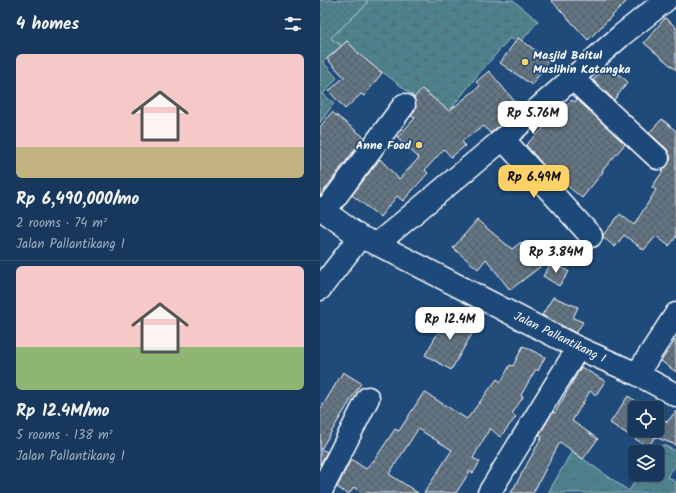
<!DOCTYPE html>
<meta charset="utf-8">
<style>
:root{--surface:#17385c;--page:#203f62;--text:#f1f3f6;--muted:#9eacbb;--line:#365272;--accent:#ffd166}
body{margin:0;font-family:Kalam,sans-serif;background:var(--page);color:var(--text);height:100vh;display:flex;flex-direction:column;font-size:15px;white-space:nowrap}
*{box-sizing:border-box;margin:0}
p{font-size:13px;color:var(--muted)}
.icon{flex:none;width:22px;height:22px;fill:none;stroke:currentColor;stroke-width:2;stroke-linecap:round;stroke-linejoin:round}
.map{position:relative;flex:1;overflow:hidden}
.side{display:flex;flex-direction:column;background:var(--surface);width:320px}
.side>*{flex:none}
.buttons{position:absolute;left:308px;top:401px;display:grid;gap:8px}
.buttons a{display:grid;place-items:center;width:36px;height:36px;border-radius:6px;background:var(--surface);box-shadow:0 1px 3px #0004,0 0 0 1px var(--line);font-size:20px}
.price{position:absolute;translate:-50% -34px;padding:0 9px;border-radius:8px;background:#fff;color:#222;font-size:13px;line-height:26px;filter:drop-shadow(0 1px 2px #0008)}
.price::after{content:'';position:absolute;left:50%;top:24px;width:12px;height:9px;margin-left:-6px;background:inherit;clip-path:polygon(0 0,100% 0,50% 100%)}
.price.selected{background:var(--accent);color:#111}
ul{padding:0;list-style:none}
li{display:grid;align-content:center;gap:8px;height:212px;padding:0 16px}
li+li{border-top:1px solid var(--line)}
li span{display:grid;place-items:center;height:124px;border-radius:6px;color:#555}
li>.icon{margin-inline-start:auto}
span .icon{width:72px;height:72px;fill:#fffc;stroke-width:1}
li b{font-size:17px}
h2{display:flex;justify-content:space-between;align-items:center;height:48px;padding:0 16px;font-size:17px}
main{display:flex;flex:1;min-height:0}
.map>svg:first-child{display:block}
</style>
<main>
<section class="side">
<h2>4 homes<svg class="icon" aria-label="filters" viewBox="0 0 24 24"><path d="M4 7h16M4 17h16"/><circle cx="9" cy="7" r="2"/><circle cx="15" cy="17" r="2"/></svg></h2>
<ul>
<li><span style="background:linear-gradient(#f6c9c9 75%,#c2b280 0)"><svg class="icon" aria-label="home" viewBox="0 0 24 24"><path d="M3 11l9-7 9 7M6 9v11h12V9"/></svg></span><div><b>Rp 6,490,000/mo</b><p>2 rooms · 74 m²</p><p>Jalan Pallantikang I</p></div></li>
<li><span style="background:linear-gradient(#f6c9c9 65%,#8fb573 0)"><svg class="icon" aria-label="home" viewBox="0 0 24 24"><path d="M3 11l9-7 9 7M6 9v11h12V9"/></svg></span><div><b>Rp 12.4M/mo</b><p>5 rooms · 138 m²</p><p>Jalan Pallantikang I</p></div></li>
</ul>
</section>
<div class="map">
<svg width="356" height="493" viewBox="0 0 356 493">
<defs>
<pattern id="grass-dots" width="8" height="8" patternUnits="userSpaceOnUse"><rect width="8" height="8" fill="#4f818d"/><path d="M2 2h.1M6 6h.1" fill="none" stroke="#4e6970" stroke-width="1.8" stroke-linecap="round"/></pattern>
<pattern id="forest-crowns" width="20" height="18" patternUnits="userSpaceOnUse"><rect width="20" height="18" fill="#4f818d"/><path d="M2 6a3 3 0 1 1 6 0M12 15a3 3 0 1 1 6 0" fill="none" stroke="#4e6970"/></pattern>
<pattern id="wetland-marsh" width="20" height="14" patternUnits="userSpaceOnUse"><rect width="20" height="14" fill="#4f818d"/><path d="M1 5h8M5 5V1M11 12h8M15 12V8" fill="none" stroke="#4e6970"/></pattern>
<pattern id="building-cross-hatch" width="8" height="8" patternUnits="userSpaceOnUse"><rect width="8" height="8" fill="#647484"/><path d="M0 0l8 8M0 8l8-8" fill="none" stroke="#575e65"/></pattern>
</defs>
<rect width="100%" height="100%" fill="#1f4a7a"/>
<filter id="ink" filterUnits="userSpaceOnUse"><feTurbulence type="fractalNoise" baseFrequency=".025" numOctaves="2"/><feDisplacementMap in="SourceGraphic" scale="8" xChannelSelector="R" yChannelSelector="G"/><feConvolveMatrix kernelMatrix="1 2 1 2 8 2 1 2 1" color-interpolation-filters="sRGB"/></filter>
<g filter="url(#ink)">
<path fill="url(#grass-dots)" stroke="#a7c0c6" d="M0 0H47V4L11 38 21 46 3 62 17 78 3 94 14 103 0 123Z"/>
<path fill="url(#forest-crowns)" stroke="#a7c0c6" d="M343 445 356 451V466L347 476 356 482V493H228L252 451 309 491 319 474H337V452H331L333 449Z"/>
<path fill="url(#wetland-marsh)" stroke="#a7c0c6" d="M47 0H193L218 21 200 43 190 38 156 77 123 119 68 76 11 38 47 4Z"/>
<g fill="url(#building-cross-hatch)" stroke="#fff">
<path d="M231 0H308L268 40Z"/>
<path d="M345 18 356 27V70L324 43Z"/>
<path d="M198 38 229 60 212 85 180 63Z"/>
<path d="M27 41 40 55 62 73 44 96 41 94 25 109 9 91 24 77 7 59Z"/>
<path d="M287 65 308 82 294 100 273 80Z"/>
<path d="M169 71 196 103 180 117 184 122 170 133 164 126 142 141 145 146 131 157 124 149 105 170 108 173 83 201 77 196 60 217 32 195 60 159 79 179 99 158 77 138 95 118 91 116 96 107 94 98 102 89 129 111 160 86 156 82Z"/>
<path d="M257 99 305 144 282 171 283 172 262 198 226 168 206 145 252 100 255 102Z"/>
<path d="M12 112 44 137 0 196V127Z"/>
<path d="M342 119 356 131V237L349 246 336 236 324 250 304 235 295 247 283 237V235L300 214 314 225 336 190 332 187 351 159 347 149 329 133Z"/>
<path d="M157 220 192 249 201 242 220 267 190 290 166 259 158 269 133 248Z"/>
<path d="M233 261 249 272 239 286 223 276Z"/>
<path d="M233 297 258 307 253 318 263 322 256 333 222 315Z"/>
<path d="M130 312 156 327 131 370 105 355Z"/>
<path d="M356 339V372L341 361Z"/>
<path d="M203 346 225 357 218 371 216 369 201 395 203 397 192 414 196 417 180 437 170 428 153 458 160 462 153 473 150 471 136 493H104L132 450 98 429 69 474 98 493H42L34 487 30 493H26L17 487 31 459 46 469 52 461 53 462 75 429 79 431 104 392 147 419 177 379 181 382 190 365 193 366Z"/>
<path d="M261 367 285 381 276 395 270 391 252 421 278 439 263 459 240 442 213 493H191L222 437 219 435 233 412 235 413Z"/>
<path d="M23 372 41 383 1 449 7 452 0 465V410Z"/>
<path d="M308 396 327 408H315V430H337V415L347 422 356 411V445L335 437 328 447 290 423Z"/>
</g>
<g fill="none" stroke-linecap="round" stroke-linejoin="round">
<defs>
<g id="minor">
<path d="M252 78 338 158"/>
<path d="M183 139 271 236"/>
<path d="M0 208 40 237 57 244 258 348 317 374 356 395"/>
<path d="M5 211 84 105"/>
<path d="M57 244 183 139 303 34 346 0"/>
<path d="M0 289 40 237"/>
<path d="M317 374 356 314"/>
<path d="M0 493 48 398"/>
<path d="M169 493 258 348"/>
</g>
</defs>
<use href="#minor" stroke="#fff" stroke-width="25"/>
<use href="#minor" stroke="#1f4a7a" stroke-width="22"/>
</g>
</g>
<g fill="#ffd166" stroke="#1f4a7a" stroke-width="1.5">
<circle cx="205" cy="62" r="4"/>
<circle cx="99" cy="145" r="4"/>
</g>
<g text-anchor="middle" stroke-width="3.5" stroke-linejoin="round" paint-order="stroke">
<g font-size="12" font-weight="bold" fill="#fff" stroke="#1f4a7a" text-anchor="start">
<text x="213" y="59">Masjid Baitul<tspan x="213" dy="14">Muslihin Katangka</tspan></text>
<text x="91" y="149" text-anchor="end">Anne Food</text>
</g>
<g font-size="12" fill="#fff" stroke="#1f4a7a">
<text transform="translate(240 337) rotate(26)" y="4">Jalan Pallantikang I</text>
</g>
</g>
</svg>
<div class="buttons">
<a><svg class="icon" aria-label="locate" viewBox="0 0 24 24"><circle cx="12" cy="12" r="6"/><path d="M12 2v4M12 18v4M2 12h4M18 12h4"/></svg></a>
<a><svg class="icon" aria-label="layers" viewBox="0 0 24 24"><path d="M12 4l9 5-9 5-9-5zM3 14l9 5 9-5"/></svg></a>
</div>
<b class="price" style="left:213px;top:135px">Rp 5.76M</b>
<b class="price selected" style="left:214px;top:199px">Rp 6.49M</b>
<b class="price" style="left:236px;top:274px">Rp 3.84M</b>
<b class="price" style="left:130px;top:341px">Rp 12.4M</b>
</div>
</main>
